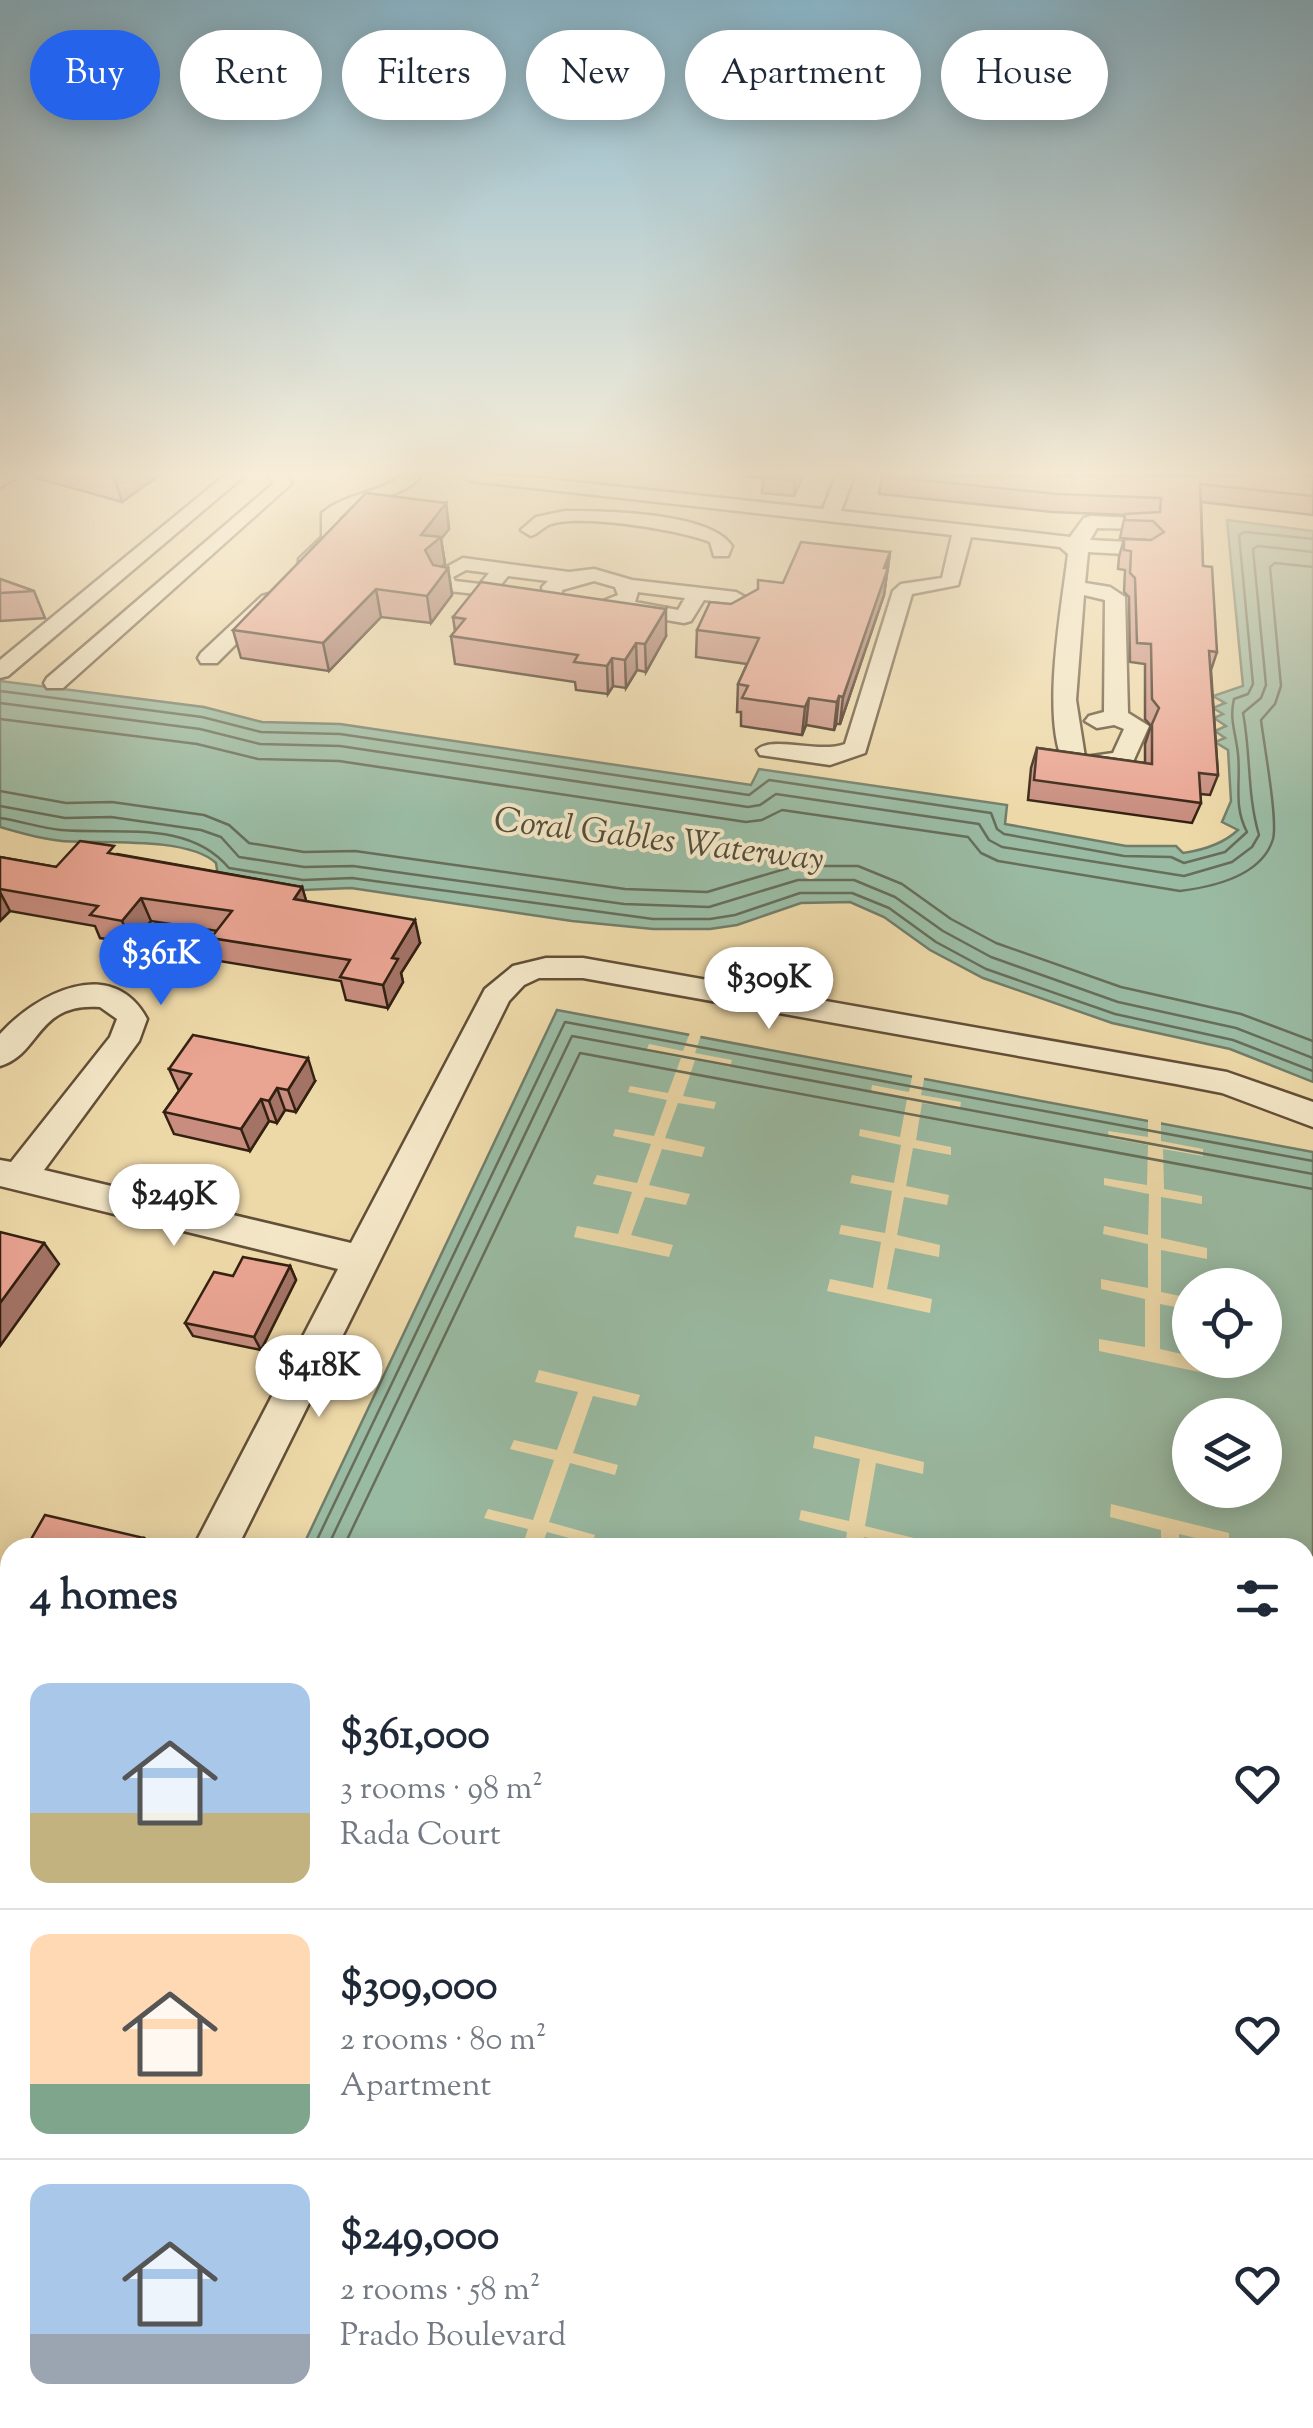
<!DOCTYPE html>
<meta charset="utf-8">
<style>
:root{--surface:#fff;--page:#f2f2f3;--text:#1f2937;--muted:#747a83;--line:#e0e1e3;--accent:#2563eb}
body{margin:0;font-family:"Sorts Mill Goudy",serif;background:var(--page);color:var(--text);height:100vh;display:flex;flex-direction:column;font-size:38px;white-space:nowrap}
*{box-sizing:border-box;margin:0}
p{font-size:32px;color:var(--muted)}
.icon{flex:none;width:55px;height:55px;fill:none;stroke:currentColor;stroke-width:2;stroke-linecap:round;stroke-linejoin:round}
.map{position:relative;flex:1;overflow:hidden}
.details{position:absolute;left:0px;top:1538px;width:1315px;height:892px;display:flex;flex-direction:column;background:var(--surface);border-radius:30px 30px 0 0;box-shadow:0 5px 25px #0003}
.details>*{flex:none}
.guide{position:absolute;left:30px;top:30px;width:1255px;height:90px;display:flex;gap:20px}
.tools{position:absolute;left:1172px;top:1268px;display:grid;gap:20px}
.tools a{display:grid;place-items:center;width:110px;height:110px;border-radius:50%;background:var(--surface);box-shadow:0 5px 25px #0003;font-size:50px}
.price{position:absolute;translate:-50% -85px;padding:0 22px;border-radius:35px;background:#fff;color:#222;font-size:32px;line-height:65px;filter:drop-shadow(0 2px 5px #0008)}
.price::after{content:'';position:absolute;left:50%;top:60px;width:30px;height:22px;margin-left:-15px;background:inherit;clip-path:polygon(0 0,100% 0,50% 100%)}
.price.active{background:var(--accent);color:#fff}
ul{padding:0;list-style:none}
li{display:flex;align-items:center;gap:30px;height:250px;padding:0 30px}
li+li{border-top:2px solid var(--line)}
li span{display:grid;place-items:center;flex:none;width:280px;height:200px;border-radius:20px;color:#555}
li>.icon{margin-inline-start:auto}
span .icon{width:120px;height:120px;fill:#fffc;stroke-width:1}
li b{font-size:42px}
h2{display:flex;justify-content:space-between;align-items:center;height:120px;padding:0 30px;font-size:42px}
.chip{padding:0 35px;border-radius:45px;background:var(--surface);box-shadow:0 5px 25px #0003;font-size:35px;line-height:90px}
.chip.active{background:var(--accent);color:#fff}
.map>svg:first-child{display:block}
</style>
<div class="map">
<svg width="1313" height="2428" viewBox="0 0 1313 2428">
<rect width="100%" height="100%" fill="#edd8a8"/>
<filter id="stains"><feTurbulence type="fractalNoise" baseFrequency=".002" numOctaves="4"/><feColorMatrix values="0 0 0 0 .2 0 0 0 0 .09 0 0 0 0 .02 0 0 0 .5 -.17"/></filter>
<radialGradient id="worn" r=".72"><stop offset=".6" stop-color="#630" stop-opacity="0"/><stop offset="1" stop-color="#630" stop-opacity=".3"/></radialGradient>
<g fill="#9abba3" stroke="#717d69" stroke-width="2.5" fill-rule="evenodd">
<path d="M1227 520 1313 531V1082L1230 1049 1112 1023 983 978 930 950 884 917 850 902 801 903 737 925 710 929H653L572 921 351 888 303 890 218 876 216 863C187 836 100 844 62 841 41 839 20 833 0 827V681L204 707 262 722 340 724 751 785 759 769 1007 805 1005 824 1126 846H1176L1183 853C1204 850 1223 844 1238 830L1222 822 1231 801 1228 750 1215 742 1225 738 1215 731 1226 726 1214 718 1223 714 1213 708 1225 703 1213 696 1243 686Z"/>
<path d="M557 1010 1313 1152V2041L1305 2035V1548H302ZM1190 1285H1265V1360H1190ZM1190 1415H1265V1490H1190Z"/>
<path d="M0 1913 10 1916V2420H1281L1294 2428H0Z"/>
</g>
<g fill="#edd8a8">
<path d="M691 1030 702 1032 695 1053 732 1060 730 1067 695 1060 683 1096 716 1102 714 1109 678 1103 665 1138 705 1147 702 1157 662 1149 649 1185 690 1194 686 1205 645 1197 631 1235 673 1245 669 1257 574 1237 577 1226 618 1234 632 1192 593 1184 597 1175 637 1183 651 1144 613 1136 615 1129 654 1136 667 1100 628 1092 630 1086 668 1093 681 1058 646 1051 649 1044 683 1051Z"/>
<path d="M913 1072 925 1074 921 1095 961 1102 960 1109 922 1103 916 1140 951 1147V1155L913 1148 906 1186 949 1195 947 1205 904 1197 897 1235 940 1245 939 1257 895 1248 887 1289 932 1299 930 1313 827 1291 830 1279 873 1288 881 1242 839 1234 841 1225 885 1233 892 1191 850 1183 852 1175 894 1183 901 1145 859 1136 860 1129 900 1137 907 1099 871 1092 872 1085 909 1092Z"/>
<path d="M1148 1116 1161 1118V1141L1203 1149V1156L1163 1149 1164 1189 1202 1196V1204L1161 1197V1238L1207 1248V1259L1161 1250V1292L1190 1298V1310L1160 1304V1349L1190 1356V1360H1209V1374L1099 1351V1339L1145 1347V1299L1101 1289V1279L1148 1288V1244L1103 1234 1104 1226 1148 1235 1149 1194 1104 1185V1178L1147 1185 1148 1145 1109 1138 1108 1131 1148 1137Z"/>
<path d="M539 1370 640 1395 636 1406 593 1396 573 1453 618 1465 615 1475 570 1463 549 1522 595 1535 592 1544 547 1532 541 1547H522L528 1529 484 1518 488 1509 533 1520 554 1460 510 1449 514 1440 557 1450 578 1392 535 1382Z"/>
<path d="M815 1436 924 1462 923 1474 876 1463 865 1526 914 1538 913 1547 864 1537 862 1547H845L847 1532 799 1520 801 1510 849 1521 860 1459 813 1448Z"/>
<path d="M1111 1504 1229 1533V1546L1179 1534V1547H1161V1530L1110 1517Z"/>
</g>
<g fill="none" stroke-linecap="round" stroke-linejoin="round">
<g stroke="#676e5a" stroke-width="2.5">
<path d="M0 691 202 717 261 732 340 734 749 795 769 780 991 813 997 829 1004 834 1124 856 1171 857 1184 863 1225 852 1247 832C1233 806 1241 782 1238 754 1236 734 1229 719 1234 699L1248 694 1253 684 1239 535 1245 532 1313 539"/>
<path d="M0 703 200 729 260 744 340 746 748 807 760 805 776 794 979 824 989 840 1002 847 1184 876 1232 862 1252 847 1259 835C1247 795 1251 754 1243 713L1261 698 1266 685 1253 549 1258 546 1313 552"/>
<path d="M0 719 197 744 258 759 339 761 746 822 762 820 782 810 968 837 981 853 998 861 1180 891C1212 887 1262 876 1273 839 1278 820 1264 745 1261 720L1275 704 1281 686 1270 567 1275 563 1313 567"/>
<path d="M0 791 66 803 112 802 204 815 229 825 249 843 304 852 355 851 625 889 707 892 795 866H858L902 884 951 919 996 943 1121 987 1241 1014 1313 1041"/>
<path d="M0 806 65 818 111 817 201 830 221 837 239 857 304 867 353 866 624 904 709 907 798 880H854L895 897 943 931 991 957 1118 1002 1236 1028 1313 1058"/>
<path d="M0 818C21 821 40 828 61 830 118 835 188 819 229 868L303 880 352 878 653 919H710L735 915 800 893H852L889 908 936 942 986 969 1115 1014 1233 1040 1313 1071"/>
<path d="M313 1548 565 1022 1313 1161"/>
<path d="M327 1548 572 1036 1313 1174"/>
<path d="M343 1548 580 1053 1313 1189"/>
</g>
<defs>
<g id="minor">
<path d="M0 476H18L0 487Z"/>
<path d="M224 476H244L8 676 0 678V660Z"/>
<path d="M269 476H287L292 483 63 688H47L44 683 47 678 274 483Z"/>
<path d="M401 476H421C399 501 364 497 339 518V542L313 567H299V559L322 537V513C346 493 377 494 401 476Z"/>
<path d="M462 476H519L823 509 836 476H854L841 511 1070 537 1084 518 1091 516 1153 519V527L1146 529 1097 528 1090 540 1145 543 1155 549 1145 555 1088 552 1085 583 1110 587 1125 597 1128 713 1149 726 1132 764 1067 770C1039 725 1062 607 1068 554L1060 547 971 537 958 585 912 594 865 753 830 765 760 755 757 750C772 735 818 754 845 744L893 591 901 584 942 578 952 535 471 481ZM1084 595 1105 600 1104 712 1089 716 1085 721 1097 728 1114 725 1124 729 1113 753 1085 757 1076 700Z"/>
<path d="M565 511C604 511 710 512 732 546L728 556H714L710 542C679 530 583 514 551 524 543 527 539 533 531 536L521 530 536 517Z"/>
<path d="M463 558 569 572 594 569 632 580 736 592 750 600 754 612 744 623 715 627 704 621 708 617 731 613 730 603 704 600 691 621 684 623 619 612 580 618 545 603 542 587 548 581 508 576 499 587 531 592 534 596 531 600 440 590 432 575ZM466 570 489 573 480 584 455 581 453 577ZM594 581 615 587 618 595 590 606 562 597V590ZM638 592 685 598 678 610 635 602Z"/>
<path d="M269 594 276 596 279 600 276 604 217 663H201L198 658 201 653 262 596Z"/>
<path d="M546 958H583L1227 1072 1313 1102V1127L1222 1093 1176 1084 583 978H539L524 985 509 1001 237 1548H193L338 1269 0 1186V1160L11 1162 110 1037 117 1019 100 1007C36 1002 41 1054 0 1066V1034C36 994 112 954 147 1019L139 1041 44 1170 351 1243 485 989 513 966Z"/>
<path d="M1305 2173 1313 2176V2238L1305 2235Z"/>
</g>
</defs>
<use href="#minor" stroke="#624f37" stroke-width="5"/>
<use href="#minor" fill="#f3e6c6" fill-rule="evenodd"/>
</g>
<g fill="#c88d7e" stroke="#342111" stroke-width="2.5">
<path d="M29 476H158L122 502Z"/>
<path d="M739 476H803L794 496 762 493 763 478Z"/>
<path d="M882 476H1313V515L1201 502 1203 566 1217 652 1211 670 1218 775 1210 795 1200 794 1201 803 1192 823 1028 800 1031 768 1037 748 1145 763V744L1151 726 1145 719V664L1130 662 1129 597 1124 592 1125 570 1118 569 1119 557 1124 539 1147 540 1120 538 1125 515 1053 512 879 494Z"/>
<path d="M446 503 449 529 441 539 445 564 441 567 448 568 452 595 431 623 381 617 329 671 241 658 233 630Z"/>
<path d="M890 552 884 595 840 724H836L834 730 806 725 802 735 741 726V712H737L738 684 747 664 696 657 697 630 731 604 783 583Z"/>
<path d="M0 579 34 591 45 618 0 621Z"/>
<path d="M453 617 666 636 646 672 637 670 626 688 613 686 608 694 576 690 575 682 455 664 451 636 455 631Z"/>
<path d="M117 854 302 887 306 901 420 943 401 973 403 982 388 1008 346 1000 341 981 219 961 211 938 217 931 151 921 132 943 100 938 95 926 10 911 0 921V857L56 867Z"/>
<path d="M169 1069 315 1081 296 1112 285 1110 277 1123 269 1121 250 1151 174 1134 164 1112 179 1091Z"/>
<path d="M290 1266 296 1280 261 1350 193 1336 185 1323 233 1276Z"/>
</g>
<g fill="#a37366" stroke="#342111" stroke-width="2.5">
<path d="M114 476H158L122 502Z"/>
<path d="M797 476H803L794 496 795 481Z"/>
<path d="M446 503 449 529 441 539 445 564 429 577 421 535Z"/>
<path d="M890 552 884 595 840 724 843 697Z"/>
<path d="M448 568 452 595 431 623 427 596Z"/>
<path d="M376 589 381 617 329 671 323 643Z"/>
<path d="M666 609V636L646 672 645 644Z"/>
<path d="M636 643 637 670 626 688 625 660Z"/>
<path d="M612 658 613 686 608 694 607 666Z"/>
<path d="M839 696 836 724 834 730 837 702Z"/>
<path d="M809 698 806 725 802 735 805 707Z"/>
<path d="M302 887 309 910 294 899Z"/>
<path d="M0 892 10 911 0 921Z"/>
<path d="M141 898 151 921 132 943 122 921Z"/>
<path d="M415 920 420 943 401 973 403 982 388 1008 383 985 392 958Z"/>
<path d="M308 1058 315 1081 296 1112 288 1090Z"/>
<path d="M277 1088 285 1110 277 1123 269 1101Z"/>
<path d="M261 1099 269 1121 250 1151 241 1129Z"/>
<path d="M44 1243 59 1264 0 1346V1303Z"/>
<path d="M290 1266 296 1280 261 1350 254 1337Z"/>
<path d="M144 1538 152 1548H138Z"/>
</g>
<g fill="#e9a492" stroke="#342111" stroke-width="2.5">
<path d="M764 476H797L795 481 763 478Z"/>
<path d="M882 476H1313V496L1200 484 1203 566 1212 567 1217 652 1209 651 1218 775 1199 773 1201 803 1034 780 1037 748 1152 764V724L1159 708 1152 699 1151 644 1137 643 1135 578 1130 573 1131 551 1124 550V539L1151 540 1164 532 1153 521 1125 520V514L1160 512 1161 498 1057 494Z"/>
<path d="M366 493 446 503 421 535 441 537 425 550 433 565 448 568 427 596 376 589 323 643 233 630Z"/>
<path d="M801 542 890 552 884 568H888L843 697 839 696 837 702 809 698 805 707 742 698 748 686 738 684 759 638 697 630 710 602 731 604 758 589V580L783 583Z"/>
<path d="M0 579 34 591 0 593Z"/>
<path d="M481 582 666 609 645 644 636 643 625 660 612 658 607 666 574 662 578 655 451 636 465 619 453 617Z"/>
<path d="M80 841 114 846 108 853 302 887 294 899 415 920 392 958 398 959 383 985 340 977 350 960 211 938 232 911 141 898 122 921 90 915 98 906 0 889V857L56 867Z"/>
<path d="M193 1035 308 1058 288 1090 277 1088 269 1101 261 1099 241 1129 164 1112 191 1074 169 1069Z"/>
<path d="M0 1232 44 1243 0 1303Z"/>
<path d="M243 1257 290 1266 254 1337 185 1323 214 1272 233 1276Z"/>
<path d="M45 1515 144 1538 138 1548H26Z"/>
</g>
<linearGradient id="sky" x2="0" y2="1"><stop stop-color="#89b7cc"/><stop offset="0.58" stop-color="#f7edd8"/><stop offset="1" stop-color="#f7edd8" stop-opacity="0"/></linearGradient>
<rect width="1313" height="816" fill="url(#sky)"/>
<g text-anchor="middle" stroke-width="8" stroke-linejoin="round" paint-order="stroke">
<g font-size="35" font-style="italic" fill="#534f3d" stroke="#f3e6c6">
<text transform="translate(659 838) rotate(7)" y="12">Coral Gables Waterway</text>
</g>
</g>
<rect width="100%" height="100%" filter="url(#stains)"/>
<rect width="100%" height="100%" fill="url(#worn)"/>
</svg>
<div class="tools">
<a><svg class="icon" aria-label="locate" viewBox="0 0 24 24"><circle cx="12" cy="12" r="6"/><path d="M12 2v4M12 18v4M2 12h4M18 12h4"/></svg></a>
<a><svg class="icon" aria-label="layers" viewBox="0 0 24 24"><path d="M12 4l9 5-9 5-9-5zM3 14l9 5 9-5"/></svg></a>
</div>
<b class="price active" style="left:161px;top:1008px">$361K</b>
<b class="price" style="left:769px;top:1032px">$309K</b>
<b class="price" style="left:174px;top:1249px">$249K</b>
<b class="price" style="left:319px;top:1420px">$418K</b>
<div class="guide">
<a class="chip active">Buy</a>
<a class="chip">Rent</a>
<a class="chip">Filters</a>
<a class="chip">New</a>
<a class="chip">Apartment</a>
<a class="chip">House</a>
</div>
<section class="details">
<h2>4 homes<svg class="icon" aria-label="filters" viewBox="0 0 24 24"><path d="M4 7h16M4 17h16"/><circle cx="9" cy="7" r="2"/><circle cx="15" cy="17" r="2"/></svg></h2>
<ul>
<li><span style="background:linear-gradient(#a9c7e8 65%,#c2b280 0)"><svg class="icon" aria-label="home" viewBox="0 0 24 24"><path d="M3 11l9-7 9 7M6 9v11h12V9"/></svg></span><div><b>$361,000</b><p>3 rooms · 98 m²</p><p>Rada Court</p></div><svg class="icon" aria-label="heart" viewBox="0 0 24 24"><path d="M12 20l-8-8c-3-5 5-10 8-4 3-6 11-1 8 4z"/></svg></li>
<li><span style="background:linear-gradient(#ffd9b3 75%,#7fa58c 0)"><svg class="icon" aria-label="home" viewBox="0 0 24 24"><path d="M3 11l9-7 9 7M6 9v11h12V9"/></svg></span><div><b>$309,000</b><p>2 rooms · 80 m²</p><p>Apartment</p></div><svg class="icon" aria-label="heart" viewBox="0 0 24 24"><path d="M12 20l-8-8c-3-5 5-10 8-4 3-6 11-1 8 4z"/></svg></li>
<li><span style="background:linear-gradient(#a9c7e8 75%,#9aa5b1 0)"><svg class="icon" aria-label="home" viewBox="0 0 24 24"><path d="M3 11l9-7 9 7M6 9v11h12V9"/></svg></span><div><b>$249,000</b><p>2 rooms · 58 m²</p><p>Prado Boulevard</p></div><svg class="icon" aria-label="heart" viewBox="0 0 24 24"><path d="M12 20l-8-8c-3-5 5-10 8-4 3-6 11-1 8 4z"/></svg></li>
</ul>
</section>
</div>
